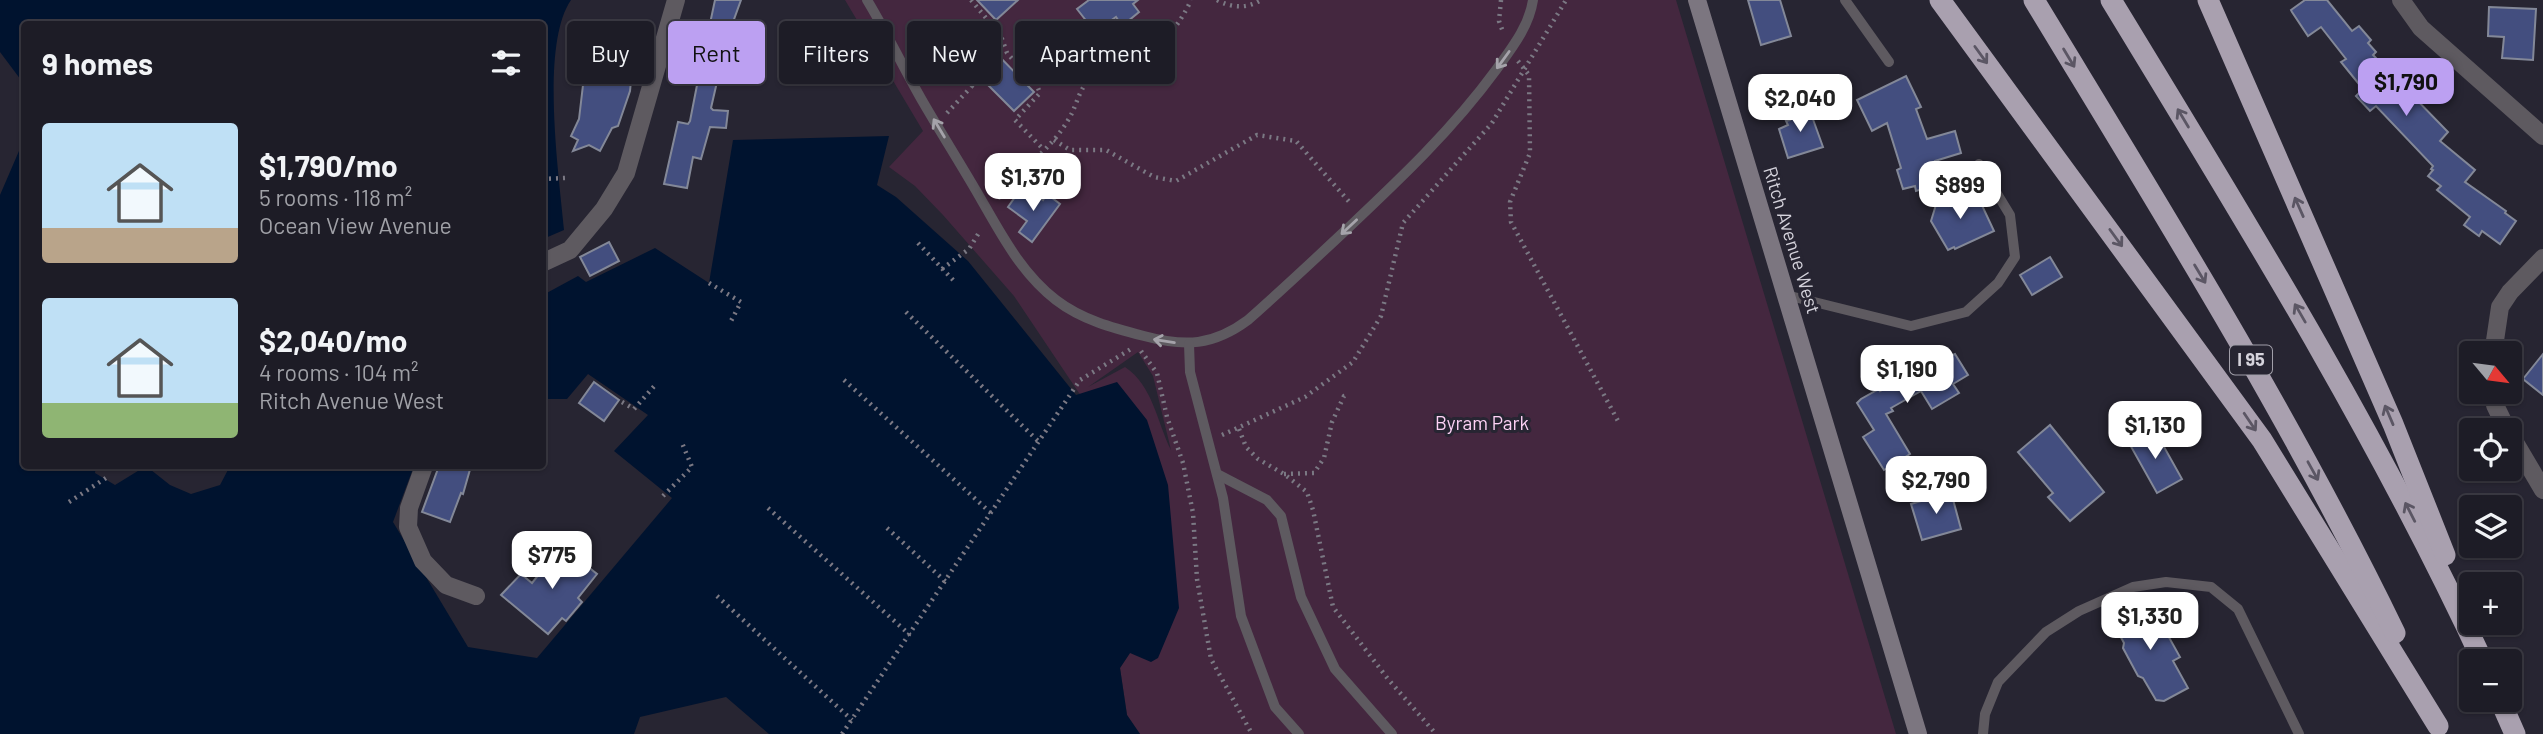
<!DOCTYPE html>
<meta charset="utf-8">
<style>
:root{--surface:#1d1c26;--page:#25252e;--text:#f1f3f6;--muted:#a0a1a7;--line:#3b3a43;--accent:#bca0f2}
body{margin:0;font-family:Barlow,sans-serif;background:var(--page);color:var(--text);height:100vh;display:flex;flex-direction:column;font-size:26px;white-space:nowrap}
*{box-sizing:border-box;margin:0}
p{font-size:23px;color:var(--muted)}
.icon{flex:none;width:38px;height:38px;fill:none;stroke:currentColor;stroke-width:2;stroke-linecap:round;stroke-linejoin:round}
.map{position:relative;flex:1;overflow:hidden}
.panel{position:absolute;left:21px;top:21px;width:525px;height:448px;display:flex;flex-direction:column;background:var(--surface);border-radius:7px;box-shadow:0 2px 5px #0004,0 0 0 2px var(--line)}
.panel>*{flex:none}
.banner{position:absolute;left:567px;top:21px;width:665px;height:63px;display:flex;gap:14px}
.needle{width:46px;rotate:119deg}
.buttons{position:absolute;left:2459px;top:341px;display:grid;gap:14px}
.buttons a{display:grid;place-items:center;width:63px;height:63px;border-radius:7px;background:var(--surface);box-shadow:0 2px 5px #0004,0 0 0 2px var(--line);font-size:35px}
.price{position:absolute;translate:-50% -60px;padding:0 16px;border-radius:14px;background:#fff;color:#222;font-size:23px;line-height:46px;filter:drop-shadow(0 2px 4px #0008)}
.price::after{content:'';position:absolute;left:50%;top:42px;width:21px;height:16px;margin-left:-10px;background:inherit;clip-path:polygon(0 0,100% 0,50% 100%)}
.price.on{background:var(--accent);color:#111}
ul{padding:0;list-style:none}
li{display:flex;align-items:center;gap:21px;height:175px;padding:0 21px}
li span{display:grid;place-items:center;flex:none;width:196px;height:140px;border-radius:7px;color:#555}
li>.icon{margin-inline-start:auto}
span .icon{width:84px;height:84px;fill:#fffc;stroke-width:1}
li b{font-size:30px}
h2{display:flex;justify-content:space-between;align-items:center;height:84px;padding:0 21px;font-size:30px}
.tag{padding:0 24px;border-radius:7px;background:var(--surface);box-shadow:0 2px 5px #0004,0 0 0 2px var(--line);font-size:24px;line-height:63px}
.tag.on{background:var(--accent);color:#111}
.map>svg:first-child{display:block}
</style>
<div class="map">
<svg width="2543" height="734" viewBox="0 0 2543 734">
<rect width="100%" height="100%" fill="#272532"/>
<path fill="#44273f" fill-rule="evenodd" d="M845 0H1676L1896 734H1140L1127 715 1120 668 1130 653 1129 444 1079 393 1014 296 943 215 915 186 889 167 923 131ZM1138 352 1153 376 1171 450C1157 422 1153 386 1125 367L1088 387Z"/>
<g fill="#00132f">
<path d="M0 0H571C540 45 559 174 564 230L543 239 542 24H24V84L0 52Z"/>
<path d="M24 132V466H96L95 473 115 485 146 466 170 485 191 494 220 485 230 466H414L393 522 468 647 537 658 672 498 614 451 648 415 588 374 567 399H543V295L578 276 586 282 655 248 709 283 733 140 889 136 877 185 896 197 968 261 1076 395 1117 382 1147 420 1168 485 1179 608 1158 658 1151 662 1130 653 1120 668 1127 715 1140 734H769L726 697 640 717 634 734H0V195L22 144Z"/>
</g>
<g fill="#434e7f" stroke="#838898" stroke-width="2">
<path d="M715 0H741L733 22 731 21 711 108 713 110 728 111 726 128 710 127 701 159 693 157 687 188 664 184 678 122 688 124 690 121 698 80 691 79 693 68 697 51 704 52Z"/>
<path d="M977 0H1018L996 20Z"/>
<path d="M1089 0H1138L1133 4 1139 12 1122 26 1116 17 1095 32 1077 9Z"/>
<path d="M1748 0H1780L1791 36 1761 45Z"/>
<path d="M2305 0H2327L2352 31 2359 26 2371 40 2368 43 2376 52 2373 55 2448 132 2440 141 2475 170 2465 182 2506 211 2505 213 2516 221 2500 244 2482 231 2479 236 2464 225 2470 217 2437 190 2441 186 2428 176 2433 170 2431 169 2433 166 2376 106 2370 111 2356 96 2363 89 2341 62 2346 59 2321 27 2308 36 2292 12 2291 10Z"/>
<path d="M2489 7 2536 9 2533 60 2502 58 2504 37 2488 36Z"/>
<path d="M582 44 634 50 630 91 618 126 612 128 600 151 589 145 573 151 578 140 571 136 579 119 585 68H579Z"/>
<path d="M994 51 1034 92 1014 111 974 71Z"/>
<path d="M1906 76 1921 107 1916 109 1927 139 1955 131 1961 153 1935 161 1942 183 1916 191 1915 186 1903 189 1897 170 1901 168 1887 123 1872 131 1857 100Z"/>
<path d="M1804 108 1805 113 1810 111 1823 147 1788 158 1779 129 1788 125 1786 121 1790 120 1787 113Z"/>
<path d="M1942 185 1949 206 1974 195 1976 200 1979 199 1994 231 1955 249 1954 247 1948 250 1931 221Z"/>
<path d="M1020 190 1035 201 1038 196 1043 200 1047 194 1060 204 1032 242 1019 232 1027 221 1008 207Z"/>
<path d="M609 242 619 261 590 276 580 257Z"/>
<path d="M2050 257 2062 277 2032 295 2020 275Z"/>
<path d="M1955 354 1968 375 1953 384 1959 393 1932 409 1921 391 1891 408 1893 411 1886 414 1910 454 1884 470 1863 437 1874 430 1857 403 1861 399 1879 389 1880 391 1938 358 1939 361Z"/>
<path d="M2543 354V395L2523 379Z"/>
<path d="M594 382 619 400 604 421 579 403Z"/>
<path d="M2050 425 2104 492 2070 521 2048 497 2053 493 2018 452Z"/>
<path d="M2154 429 2182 479 2157 493 2129 443Z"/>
<path d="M439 466H471L463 494 461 493 450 522 422 512Z"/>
<path d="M1951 492 1961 529 1922 540 1911 504Z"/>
<path d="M562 546 597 574 578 598 582 602 566 621 562 618 548 634 501 595 521 574 532 583Z"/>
<path d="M2139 600 2154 626 2161 623 2180 657 2173 661 2188 688 2164 701 2156 700 2143 678 2138 676 2123 648 2124 643 2112 621 2115 613Z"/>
</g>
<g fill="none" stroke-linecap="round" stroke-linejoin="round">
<g stroke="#7b7984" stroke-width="4.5" stroke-dasharray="2 5" stroke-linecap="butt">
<path d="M971 0 1001 36 1007 53 1038 88 1040 93 1015 120 1044 150"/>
<path d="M1217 0C1232 8 1246 9 1261 0"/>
<path d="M1501 0 1499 21 1503 32"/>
<path d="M1518 61 1529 75 1530 153 1510 202 1511 222 1618 421"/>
<path d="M947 113 972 86 967 79C970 60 984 48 1003 46"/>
<path d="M1054 140 1070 150H1106L1154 177 1176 181 1257 135 1296 141 1351 204"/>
<path d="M542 179 565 178"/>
<path d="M998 199C1009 176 1034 163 1050 144 1058 136 1067 123 1072 113 1078 100 1081 85 1093 76 1106 66 1118 66 1133 62 1157 56 1182 21 1191 0"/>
<path d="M918 243 954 281"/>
<path d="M942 269 969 249 980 231"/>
<path d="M709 283 741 302 731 321"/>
<path d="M906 312 1040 443"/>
<path d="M1141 351 1157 373 1167 417 1183 463 1193 513 1197 579 1211 659 1252 734"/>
<path d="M844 380 992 514"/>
<path d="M622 402 634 409 656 384"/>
<path d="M1239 429 1246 447 1258 459 1284 474 1307 492 1313 510 1333 607 1388 679 1436 734"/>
<path d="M1222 435 1305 397 1353 362 1381 316 1403 223 1492 123 1566 0"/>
<path d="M1284 474 1314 473 1324 458 1332 422 1344 396 1349 395"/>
<path d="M663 496 692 467 682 443"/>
<path d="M69 502 109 476"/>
<path d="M768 508 910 635"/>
<path d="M887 528 946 582"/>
<path d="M717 596 852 720"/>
<path d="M842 734 1080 380 1131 349"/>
</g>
<g stroke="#5e5a60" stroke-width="10">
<path d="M867 0C887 33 904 69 923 102 941 133 960 163 978 194 1000 232 1020 272 1056 300 1082 320 1113 328 1144 336 1185 347 1213 346 1248 320 1282 290 1314 260 1347 229 1400 179 1452 130 1496 70 1511 49 1529 27 1533 0"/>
<path d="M1845 0 1889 62"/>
<path d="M1786 295 1911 326 1966 312 1998 283 2015 257 2010 215 1979 164"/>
<path d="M1189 344 1190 372 1223 498 1241 616 1275 707 1299 734"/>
<path d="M1217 474 1267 500 1281 516 1301 597 1335 669 1392 734"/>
<path d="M1983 734 1985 714 1998 682 2046 632 2079 611 2133 587 2166 582 2211 587 2238 609 2299 734"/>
</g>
<g stroke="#5e5a60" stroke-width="18">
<path d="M2401 0 2421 28 2543 136"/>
<path d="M542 263 570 250 604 209 626 173 676 0"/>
<path d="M2493 354 2500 307 2510 292 2543 258"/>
<path d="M2493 392 2495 405 2507 430"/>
<path d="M2510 434 2543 490"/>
<path d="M424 466 409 508 408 527 423 561 446 585 476 596"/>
</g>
<path stroke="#7c7680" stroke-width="18" d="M1697 0 1918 734"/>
<g stroke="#a9a0af" stroke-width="21">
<path d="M1940 0 2262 440 2438 726"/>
<path d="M2034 0C2160 208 2289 414 2395 633"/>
<path d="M2111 0C2243 217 2376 431 2483 662"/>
<path d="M2208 0 2393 424 2445 555"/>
<path d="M2500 700 2515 734"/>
</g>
</g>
<defs><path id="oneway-shaft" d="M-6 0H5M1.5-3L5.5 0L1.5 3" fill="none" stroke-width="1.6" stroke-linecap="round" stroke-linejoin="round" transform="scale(1.75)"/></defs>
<g stroke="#5b5664">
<use href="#oneway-shaft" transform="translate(1981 55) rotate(54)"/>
<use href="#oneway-shaft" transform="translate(2069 58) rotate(59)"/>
<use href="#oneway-shaft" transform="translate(2183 118) rotate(-121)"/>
<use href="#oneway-shaft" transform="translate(2299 207) rotate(-114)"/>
<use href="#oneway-shaft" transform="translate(2116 238) rotate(54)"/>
<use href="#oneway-shaft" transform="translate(2200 274) rotate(59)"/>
<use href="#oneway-shaft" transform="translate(2300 313) rotate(-120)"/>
<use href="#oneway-shaft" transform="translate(2389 415) rotate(-113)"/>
<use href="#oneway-shaft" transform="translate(2250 422) rotate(56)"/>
<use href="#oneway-shaft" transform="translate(2313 471) rotate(61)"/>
<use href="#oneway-shaft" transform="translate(2410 512) rotate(-117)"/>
</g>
<g stroke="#a5a3aa">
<use href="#oneway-shaft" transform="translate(1503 60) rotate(126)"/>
<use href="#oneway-shaft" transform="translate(939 128) rotate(-121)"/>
<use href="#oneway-shaft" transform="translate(1349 227) rotate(137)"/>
<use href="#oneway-shaft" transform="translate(1164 341) rotate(-171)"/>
</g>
<g text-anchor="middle" stroke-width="6" stroke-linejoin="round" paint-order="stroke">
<rect fill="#272532" stroke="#a19fa9" stroke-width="2" x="2230" y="345.5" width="42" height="29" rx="5"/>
<g font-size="18" font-weight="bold" fill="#d5d3dc">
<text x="2251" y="366">I 95</text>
</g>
<g font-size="19" fill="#d5d3dc" stroke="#272532">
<text transform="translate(1792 240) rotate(73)" y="7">Ritch Avenue West</text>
</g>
<g font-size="19" fill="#fed2f6" stroke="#272532">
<text x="1482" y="430">Byram Park</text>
</g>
</g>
</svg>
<div class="buttons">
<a><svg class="needle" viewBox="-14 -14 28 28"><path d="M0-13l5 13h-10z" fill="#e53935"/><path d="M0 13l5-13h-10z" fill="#a0a1a7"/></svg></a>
<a><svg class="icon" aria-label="locate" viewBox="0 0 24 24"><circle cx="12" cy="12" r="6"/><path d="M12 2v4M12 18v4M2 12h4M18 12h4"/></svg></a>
<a><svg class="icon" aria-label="layers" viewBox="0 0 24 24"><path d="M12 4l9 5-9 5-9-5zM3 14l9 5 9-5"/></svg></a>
<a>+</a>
<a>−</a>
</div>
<b class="price on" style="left:2406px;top:118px">$1,790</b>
<b class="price" style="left:1800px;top:134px">$2,040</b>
<b class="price" style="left:1033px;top:213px">$1,370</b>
<b class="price" style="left:1960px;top:221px">$899</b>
<b class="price" style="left:1907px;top:405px">$1,190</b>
<b class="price" style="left:2155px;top:461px">$1,130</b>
<b class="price" style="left:1936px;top:516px">$2,790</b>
<b class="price" style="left:552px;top:591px">$775</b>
<b class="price" style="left:2150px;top:652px">$1,330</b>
<div class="banner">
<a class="tag">Buy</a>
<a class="tag on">Rent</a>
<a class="tag">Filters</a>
<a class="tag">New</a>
<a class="tag">Apartment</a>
</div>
<section class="panel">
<h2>9 homes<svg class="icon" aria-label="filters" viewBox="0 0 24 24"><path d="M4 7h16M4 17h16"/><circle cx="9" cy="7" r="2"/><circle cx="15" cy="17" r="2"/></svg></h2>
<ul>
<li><span style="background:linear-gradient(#bfe0f5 75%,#b9a48a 0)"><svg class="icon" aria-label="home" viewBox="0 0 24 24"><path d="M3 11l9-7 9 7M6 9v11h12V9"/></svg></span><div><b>$1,790/mo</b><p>5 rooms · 118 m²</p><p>Ocean View Avenue</p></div></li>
<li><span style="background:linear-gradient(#bfe0f5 75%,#8fb573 0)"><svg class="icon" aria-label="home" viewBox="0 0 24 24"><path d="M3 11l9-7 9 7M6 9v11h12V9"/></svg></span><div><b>$2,040/mo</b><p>4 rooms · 104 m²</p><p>Ritch Avenue West</p></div></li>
</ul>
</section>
</div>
